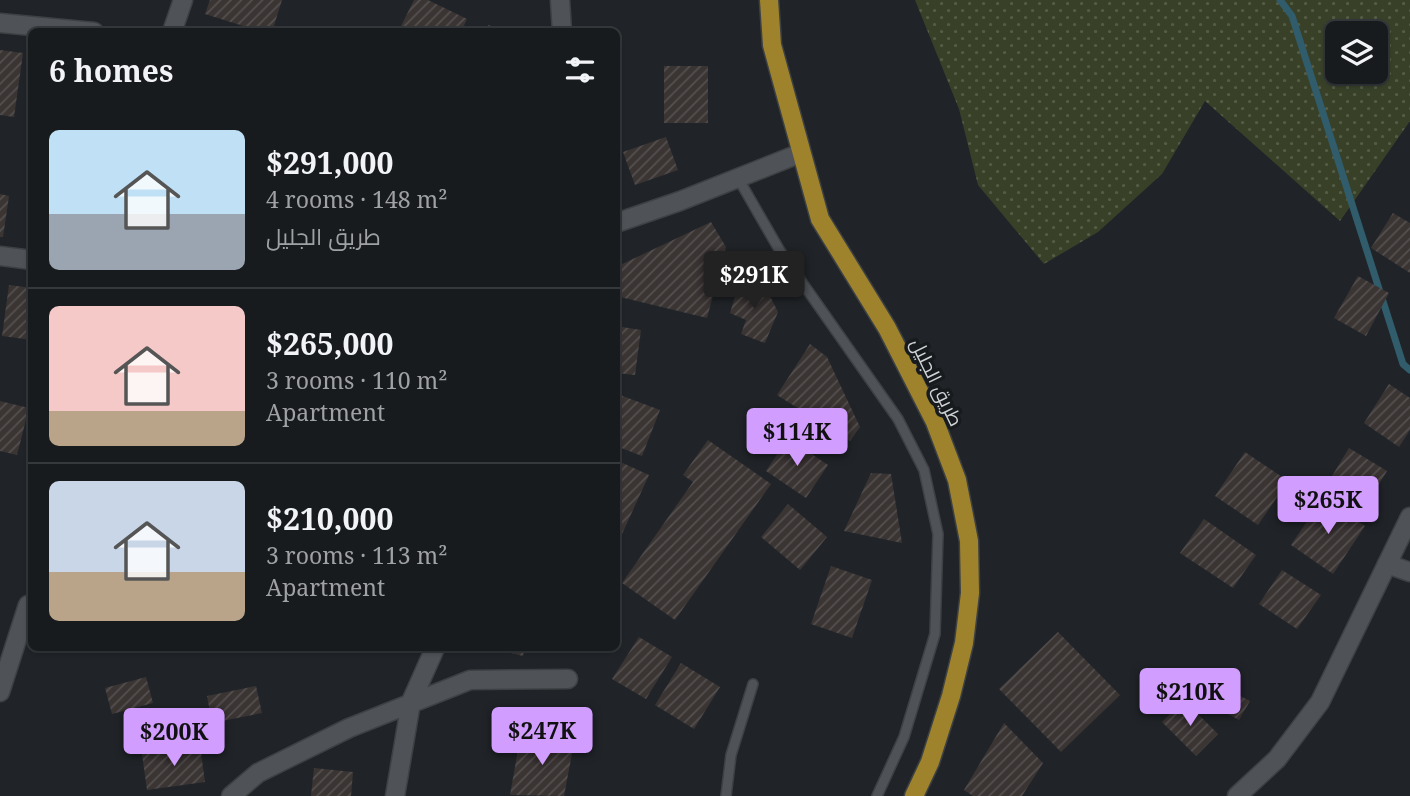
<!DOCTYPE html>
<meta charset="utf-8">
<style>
:root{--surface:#181b1e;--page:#212427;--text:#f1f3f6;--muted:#9fa1a4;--line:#36393c;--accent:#d19dfe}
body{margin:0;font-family:"Noto Serif",Cairo,serif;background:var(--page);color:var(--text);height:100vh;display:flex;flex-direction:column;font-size:26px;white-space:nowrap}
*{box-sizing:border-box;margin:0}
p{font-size:23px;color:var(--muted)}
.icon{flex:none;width:38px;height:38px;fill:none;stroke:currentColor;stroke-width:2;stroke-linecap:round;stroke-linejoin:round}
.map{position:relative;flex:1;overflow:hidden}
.panel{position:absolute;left:28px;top:28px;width:592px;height:623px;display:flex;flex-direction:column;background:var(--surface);border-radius:10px;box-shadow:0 2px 5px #0004,0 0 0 2px var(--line)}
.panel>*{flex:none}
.buttons{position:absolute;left:1325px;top:21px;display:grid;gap:14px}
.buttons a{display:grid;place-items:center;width:63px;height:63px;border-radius:10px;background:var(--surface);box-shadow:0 2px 5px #0004,0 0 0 2px var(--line);font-size:35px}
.price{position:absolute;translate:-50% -60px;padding:0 16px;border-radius:7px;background:var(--accent);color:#111;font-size:23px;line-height:46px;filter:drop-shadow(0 2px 4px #0008)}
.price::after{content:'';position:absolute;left:50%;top:42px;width:21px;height:16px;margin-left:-10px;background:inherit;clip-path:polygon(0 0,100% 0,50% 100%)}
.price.active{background:#222;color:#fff}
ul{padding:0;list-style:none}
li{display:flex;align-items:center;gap:21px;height:175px;padding:0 21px}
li+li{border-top:2px solid var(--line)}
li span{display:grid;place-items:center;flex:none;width:196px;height:140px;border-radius:10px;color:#555}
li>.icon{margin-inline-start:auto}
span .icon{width:84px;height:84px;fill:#fffc;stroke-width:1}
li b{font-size:30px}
h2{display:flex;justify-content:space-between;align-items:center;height:84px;padding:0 21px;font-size:30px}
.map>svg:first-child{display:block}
</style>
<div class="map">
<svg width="1410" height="796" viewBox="0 0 1410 796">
<defs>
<pattern id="grass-dots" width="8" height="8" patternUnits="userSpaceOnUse" patternTransform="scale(1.75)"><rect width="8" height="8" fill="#384128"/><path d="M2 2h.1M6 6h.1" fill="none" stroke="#545c46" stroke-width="1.8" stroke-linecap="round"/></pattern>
<pattern id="building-hatch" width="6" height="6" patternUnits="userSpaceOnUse" patternTransform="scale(1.75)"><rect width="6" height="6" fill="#3a3433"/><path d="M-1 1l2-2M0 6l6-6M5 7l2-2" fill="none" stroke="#555050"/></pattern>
</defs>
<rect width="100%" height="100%" fill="#202428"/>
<path fill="url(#grass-dots)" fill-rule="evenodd" d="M915 0H1410V121L1340 221 1205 101 1162 174 1098 232 1044 264 978 185 959 109ZM1337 33H1376V72H1337Z"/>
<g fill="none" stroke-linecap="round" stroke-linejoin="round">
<path stroke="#305c6b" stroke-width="7" d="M1280 0 1292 16 1403 364 1410 370"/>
</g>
<g fill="url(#building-hatch)">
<path d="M210 0H282L272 32H262L205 14Z"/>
<path d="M414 0H428L467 19 461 32H408L400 28Z"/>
<path d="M488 25 508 31V32H486Z"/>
<path d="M0 50 23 53 14 117 0 115Z"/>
<rect x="664" y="66" width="44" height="57"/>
<path d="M666 137 678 170 635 185 623 152Z"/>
<path d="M0 194 9 196 3 237H0Z"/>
<path d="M1393 213 1410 223V273L1371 248Z"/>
<path d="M711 222 726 247 707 318 616 296V267Z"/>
<path d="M1358 276 1389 293 1366 336 1334 318Z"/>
<path d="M740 280 769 294 778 312 765 343 741 334 746 320 730 313Z"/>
<path d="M9 285 32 288V340L2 336Z"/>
<path d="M616 326 641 330 635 375 616 373Z"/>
<path d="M810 344 827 357 860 427 850 441 777 395Z"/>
<path d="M1389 384 1410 398V430L1399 447 1364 423Z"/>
<path d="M620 395 660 410 642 456 616 446V404Z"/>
<path d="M0 401 29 408 17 455 0 451Z"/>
<path d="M788 438 828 465 806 498 766 471Z"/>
<path d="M708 440 771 484 675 620 622 583 693 482 683 475Z"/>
<path d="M1349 448 1387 471 1361 514 1323 491Z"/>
<path d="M1245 452 1288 481 1258 525 1215 496Z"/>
<path d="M616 460 649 475 616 547Z"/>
<path d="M871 473 891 474 902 543 844 531Z"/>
<path d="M1323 498 1365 526 1333 574 1291 545Z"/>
<path d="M788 504 827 537 800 570 761 537Z"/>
<path d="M1204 519 1256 555 1233 588 1180 553Z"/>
<path d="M831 566 872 580 852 638 811 624Z"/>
<path d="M1282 570 1321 595 1297 629 1259 604Z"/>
<path d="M1058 632 1120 695 1061 752 999 689Z"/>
<path d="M639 637 672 657 646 699 612 679Z"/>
<path d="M491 648H525L523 656Z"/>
<path d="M681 663 720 687 694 729 655 705Z"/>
<path d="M146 677 153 703 112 714 105 688Z"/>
<path d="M1207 678 1250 701 1239 720 1197 697Z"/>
<path d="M256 686 262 713 212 723 207 696Z"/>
<path d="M1184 700 1218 734 1196 756 1162 722Z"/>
<path d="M1004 723 1043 763 1022 796H973L964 790Z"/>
<path d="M521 733 574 743 564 796 510 795Z"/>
<path d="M200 746 205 782 147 790 142 754Z"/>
<path d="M314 768 353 772 351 796H311Z"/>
</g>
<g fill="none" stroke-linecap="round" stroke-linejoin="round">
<defs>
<g id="lane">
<path d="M738 178 780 251 898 419 924 470 938 534 935 634 904 737 877 796"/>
<path d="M726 796 731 755 753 684"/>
</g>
<g id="street">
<path d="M560 0 562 32"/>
<path d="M0 23 94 32"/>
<path d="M172 32 183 0"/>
<path d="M616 223 680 201 801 153"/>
<path d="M0 256 32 260"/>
<path d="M1387 564 1410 572"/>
<path d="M0 692 28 605"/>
<path d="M231 796 258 773 349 728 470 680 568 679"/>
<path d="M395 796 411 702 435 648"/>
<path d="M1237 796 1277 759 1320 702 1410 517"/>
</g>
<path id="primary" d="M769 0 772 45 820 219 887 328 935 422 957 480 969 541 970 593 964 643 951 696 930 762 914 796"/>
</defs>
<use href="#lane" stroke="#3e4144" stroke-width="12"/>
<use href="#street" stroke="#3e4144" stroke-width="21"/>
<use href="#primary" stroke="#3e4144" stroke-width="21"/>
<use href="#lane" stroke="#4f5358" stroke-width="9"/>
<use href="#street" stroke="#4f5358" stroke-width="18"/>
<use href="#primary" stroke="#9e832c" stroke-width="18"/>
</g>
<g text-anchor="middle" stroke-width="7" stroke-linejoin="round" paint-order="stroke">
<g font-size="19" fill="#d1d4d6" stroke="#171b1e">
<text transform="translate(937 382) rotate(64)" y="7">طريق الجليل</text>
</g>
</g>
</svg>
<div class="buttons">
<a><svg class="icon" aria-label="layers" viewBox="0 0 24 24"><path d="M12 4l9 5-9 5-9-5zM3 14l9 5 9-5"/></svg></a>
</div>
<b class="price active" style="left:754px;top:311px">$291K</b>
<b class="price" style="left:797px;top:468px">$114K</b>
<b class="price" style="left:1328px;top:536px">$265K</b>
<b class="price" style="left:1190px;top:728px">$210K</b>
<b class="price" style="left:542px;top:767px">$247K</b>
<b class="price" style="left:174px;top:768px">$200K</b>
<section class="panel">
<h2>6 homes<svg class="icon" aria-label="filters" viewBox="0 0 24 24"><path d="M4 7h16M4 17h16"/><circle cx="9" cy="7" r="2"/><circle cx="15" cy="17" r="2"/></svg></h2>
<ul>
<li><span style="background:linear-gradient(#bfe0f5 60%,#9aa5b1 0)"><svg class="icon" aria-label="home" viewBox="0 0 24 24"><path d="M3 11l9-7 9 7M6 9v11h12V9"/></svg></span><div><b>$291,000</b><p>4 rooms · 148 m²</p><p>طريق الجليل</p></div></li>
<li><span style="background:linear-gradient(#f6c9c9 75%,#b9a48a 0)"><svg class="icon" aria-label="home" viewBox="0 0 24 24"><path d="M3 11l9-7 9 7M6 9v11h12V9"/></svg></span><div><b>$265,000</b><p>3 rooms · 110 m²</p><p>Apartment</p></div></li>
<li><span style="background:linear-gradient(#c9d6e8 65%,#b9a48a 0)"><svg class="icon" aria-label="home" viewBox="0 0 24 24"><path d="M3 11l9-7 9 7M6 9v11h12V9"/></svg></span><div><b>$210,000</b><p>3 rooms · 113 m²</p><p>Apartment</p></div></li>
</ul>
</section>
</div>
